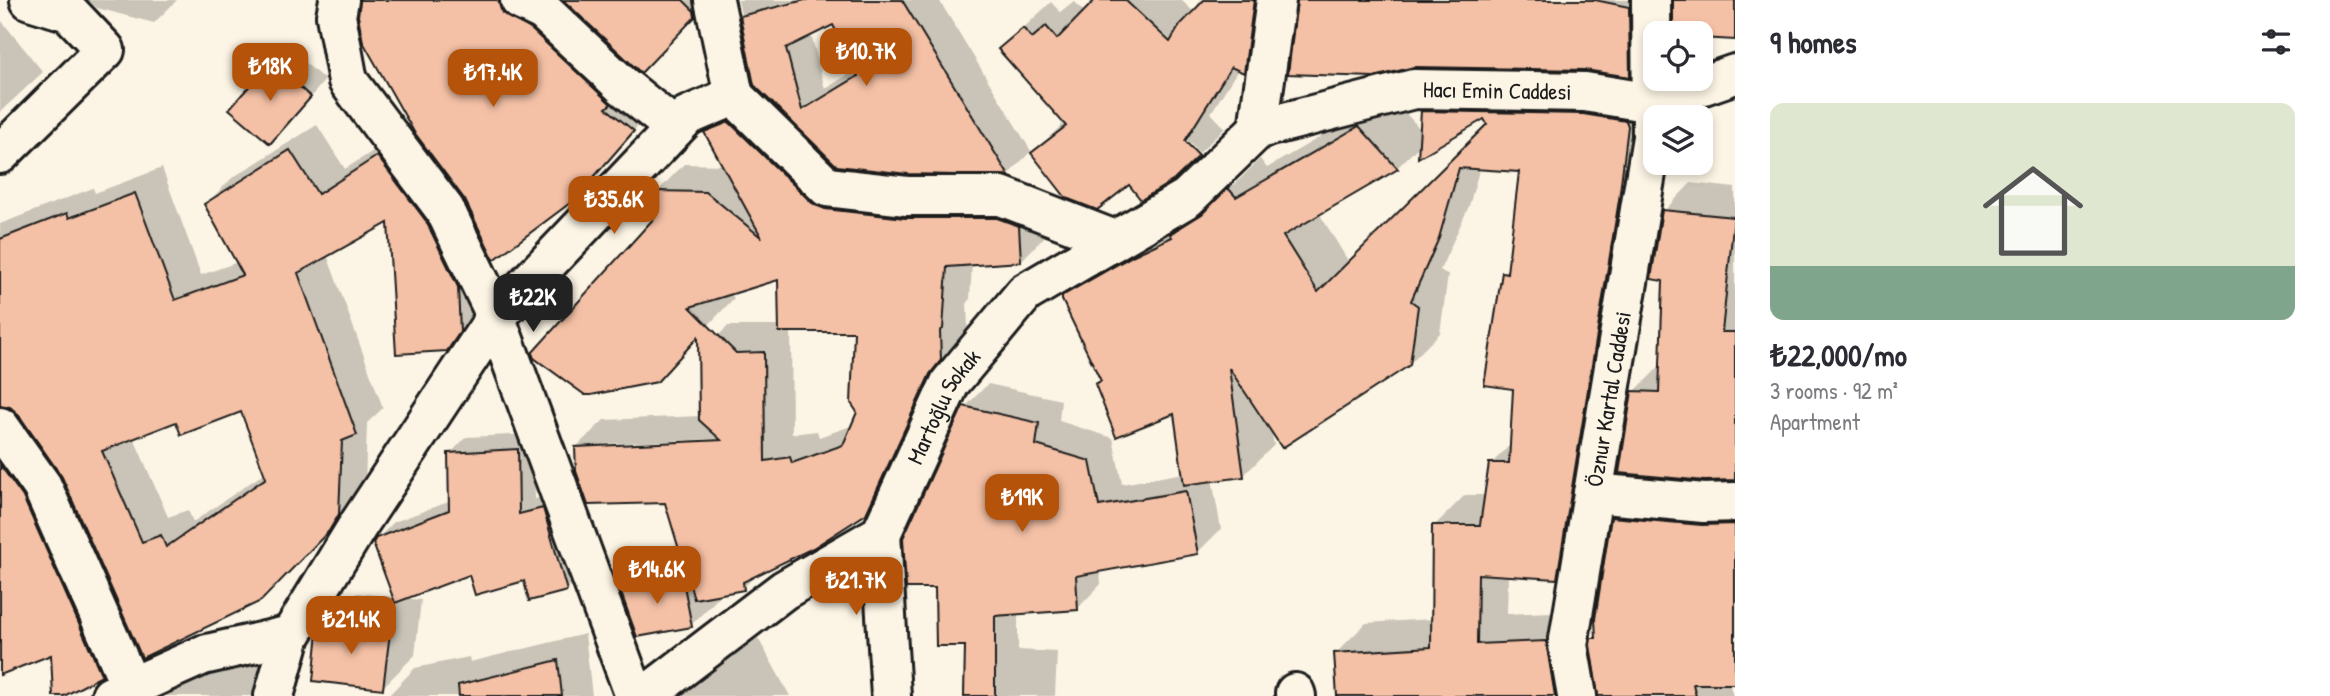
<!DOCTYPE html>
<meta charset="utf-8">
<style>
:root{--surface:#fff;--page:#f2f2f3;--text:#2b2b33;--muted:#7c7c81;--accent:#b45309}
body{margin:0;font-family:"Patrick Hand",sans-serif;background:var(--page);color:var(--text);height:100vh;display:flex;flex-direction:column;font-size:26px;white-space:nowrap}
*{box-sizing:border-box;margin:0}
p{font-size:23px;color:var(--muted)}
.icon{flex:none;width:38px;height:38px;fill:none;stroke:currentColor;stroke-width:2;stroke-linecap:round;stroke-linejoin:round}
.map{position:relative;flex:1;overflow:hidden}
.panel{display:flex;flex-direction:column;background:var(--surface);width:595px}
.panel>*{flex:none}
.controls{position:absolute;left:1643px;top:21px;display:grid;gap:14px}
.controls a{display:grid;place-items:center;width:70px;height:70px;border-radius:14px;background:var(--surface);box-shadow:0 4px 10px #0003;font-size:35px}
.price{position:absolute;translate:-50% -60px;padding:0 16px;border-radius:14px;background:var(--accent);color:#fff;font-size:23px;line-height:46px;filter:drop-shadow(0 2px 4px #0008)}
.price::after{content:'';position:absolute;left:50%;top:42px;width:21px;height:16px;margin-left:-10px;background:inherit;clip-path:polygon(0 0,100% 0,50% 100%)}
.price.on{background:#222;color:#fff}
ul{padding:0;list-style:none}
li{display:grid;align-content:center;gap:14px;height:371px;padding:0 35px}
li span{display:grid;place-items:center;height:217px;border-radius:14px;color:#555}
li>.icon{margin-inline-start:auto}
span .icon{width:126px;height:126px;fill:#fffc;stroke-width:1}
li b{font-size:30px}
h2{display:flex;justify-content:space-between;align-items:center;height:84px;padding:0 35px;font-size:30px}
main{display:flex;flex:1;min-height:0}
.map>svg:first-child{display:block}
</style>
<main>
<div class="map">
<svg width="1735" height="696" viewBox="0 0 1735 696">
<rect width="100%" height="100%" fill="#fcf5e5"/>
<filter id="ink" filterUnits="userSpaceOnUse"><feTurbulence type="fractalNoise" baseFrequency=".0143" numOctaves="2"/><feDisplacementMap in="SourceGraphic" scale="14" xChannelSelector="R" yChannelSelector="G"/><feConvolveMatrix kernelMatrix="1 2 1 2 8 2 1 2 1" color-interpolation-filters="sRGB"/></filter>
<g filter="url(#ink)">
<g fill="#0003" fill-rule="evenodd">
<path d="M88 0H177L154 23 97 8Z"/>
<path d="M361 0H540L654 108 572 200 466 199Z"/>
<path d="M565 0H710L641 70Z"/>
<path d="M738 0H939L1031 151 1009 174 908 172 756 84ZM834 22 857 69 825 89 811 34Z"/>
<path d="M1097 0H1181L1195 13 1200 0H1276L1270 44 1243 71 1239 68 1211 113 1225 128 1199 153 1181 133 1129 182 1033 153 1065 122 1001 49 1051 2 1060 12 1074 1 1085 13Z"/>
<path d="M1297 0H1656V49L1629 75Z"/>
<path d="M0 19 43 72 0 112Z"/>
<path d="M288 48 325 80 286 126 272 64Z"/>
<path d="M1453 81 1656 91 1587 547 1556 577 1508 574 1507 614 1577 611 1558 696H1338L1336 653 1366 623 1433 619 1434 526 1465 495H1486L1491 464 1512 443 1515 388 1503 273 1510 266 1521 170 1480 167 1469 206 1440 270 1448 275 1440 333 1409 364 1271 429 1274 445 1243 476 1212 479 1221 529 1198 552 1100 570 1101 584 1078 608 1018 613V650L1057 652 1055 696H966L965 407 988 384 1061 400 1059 421 1113 438 1122 484 1184 473 1176 412 1098 384 1102 380 1064 297 1095 266 1235 184 1260 159 1267 168 1390 96 1421 130 1422 112ZM1484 117 1489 124 1350 264 1319 213 1397 168 1420 145Z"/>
<path d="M734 105 839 175 935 191 1048 233 1021 261 972 264 970 299 967 302 968 331 957 344 893 484 865 513 760 571 743 588 723 593 691 625 621 588 653 556 681 550 666 501 576 447 604 420 701 416 700 354 728 326H781L780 277 730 293 734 298 656 381 657 192 684 164 724 165 707 133ZM791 330 856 331 859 412 854 425 819 437 817 431 792 434ZM730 438V442L603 447V444Z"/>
<path d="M317 125 345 169 404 131 484 260 473 323 446 349 390 220 327 255 383 408 367 423 365 486 355 502 287 573 143 656 61 473 19 413 5 405 127 648 101 675 62 695 49 654 0 673V224L93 188 95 193 162 168 201 275 238 262 206 204 232 178ZM242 410 266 472 193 522 188 510 168 517 133 436 177 419Z"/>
<path d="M1691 183 1735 188V478L1634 392 1662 364 1664 211Z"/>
<path d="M533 434 535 499 559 493 582 573 566 589 525 579 470 572 402 598 421 600 415 655 383 687 324 626 357 593 395 597 377 539 394 522 451 501 450 454 466 437Z"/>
<path d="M1640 490 1735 498V682H1729L1733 696H1601L1593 639 1597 635 1613 517Z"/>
<path d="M585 634 592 696H388L415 668 469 657 470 662Z"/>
<path d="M758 638 790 696H680L702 674Z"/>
<path d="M280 652 284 696H144L157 683Z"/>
</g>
<g fill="#f5c1a6" stroke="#1c1c1c" stroke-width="2" fill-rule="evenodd">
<path d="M360 0H498L502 13 531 29 611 104 606 108 634 131 574 200 494 260 465 200 414 132 363 42 358 16Z"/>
<path d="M563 0H683L694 11 695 17 641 73Z"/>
<path d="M805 0H902L1009 176 908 174 837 166 754 85 740 16ZM833 25 858 76 802 110 786 48Z"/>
<path d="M1095 0H1125L1170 42 1180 25 1204 0H1254L1244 73 1231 67 1185 141 1199 156 1174 180 1141 200 1129 185 1097 210 1066 198 1031 153 1066 126 998 49 1023 28 1032 38 1046 26 1057 39Z"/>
<path d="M1297 0H1595L1629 7 1630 77 1585 70 1414 67 1374 77 1288 74Z"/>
<path d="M1673 0H1735V40L1701 38V33H1673Z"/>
<path d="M271 62 311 97 270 144 229 109Z"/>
<path d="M1421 111 1583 114 1626 121 1628 126 1619 200 1557 579 1478 574 1477 644 1546 641 1555 696H1337L1334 653 1431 647 1432 525H1480L1489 463H1509L1513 389 1484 385 1502 272 1507 273 1519 172 1459 168 1439 238 1411 301 1418 306 1410 365 1282 448 1229 368 1244 477 1184 485 1174 414 1116 437 1095 384 1101 381 1062 300V296L1134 255 1172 237 1170 234 1202 214 1228 188 1236 197 1359 126 1398 169 1283 236 1318 292 1487 124 1484 119 1418 158Z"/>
<path d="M729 122 812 203 825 209 905 218H997L1019 226 1021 262 947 267 943 329 940 331 941 360 930 374 866 514 813 548 743 582 744 590 694 599 665 503 588 505 576 471 575 447 721 440 699 420 698 337 657 382 591 395H585L534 358 532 353 655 217V191L706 192 762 238 704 132ZM778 280 779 332H854L851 403 857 412 843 445 792 463 790 457 765 461 764 352 736 353 690 307Z"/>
<path d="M290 150 318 194 377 156 426 221 458 287 460 332 447 351 396 354 388 223 298 273 357 435 342 441 339 514 329 531 261 601 142 658 62 477 18 414 10 407 0 405V239L67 213 69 218 135 193 175 300 243 275 204 204ZM241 412 266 478 166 547 161 535 142 542 102 451 176 422 181 435Z"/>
<path d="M1662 210 1734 217 1722 332H1735V480L1705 481 1619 473 1632 391 1659 392 1663 281 1651 279Z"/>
<path d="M963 406 1039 423 1036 445 1090 461 1099 506 1186 491 1198 554 1076 576 1078 610 995 616V696H964L965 646H936L935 588H906L903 538Z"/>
<path d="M518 449 519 514 543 508 567 591 529 601 524 581 475 595 469 575 395 603 373 543 376 538 449 510 448 453Z"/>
<path d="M0 465 23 497 102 676 64 696H53L51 655 0 675Z"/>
<path d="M1611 517 1702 525 1735 524V684H1693L1696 696H1598L1590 645 1591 638H1596L1595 619Z"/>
<path d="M682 575 692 627 637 637 619 587Z"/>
<path d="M323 624 390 632 383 689 313 681 318 632Z"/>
<path d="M558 660 562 696H459L458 685Z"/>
</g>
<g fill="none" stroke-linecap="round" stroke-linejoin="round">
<defs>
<g id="minor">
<path d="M339 0 336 16 348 81 445 210 491 305 635 696"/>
<path d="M520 0 543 11 623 86 675 128"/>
<path d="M714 0 734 96"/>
<path d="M1258 129 1276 0"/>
<path d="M0 154 105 50 69 12 30 0"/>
<path d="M0 427 42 486 131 687"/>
<path d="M1593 493 1704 503 1735 502"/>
<path d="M881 534 891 696"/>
<path d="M1295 693 1296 696"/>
<path d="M111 696 203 655 291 635"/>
<path d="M274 696 291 635 357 527 495 318 687 116 734 96 827 187 907 196H1001L1107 237 1112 242"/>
<path id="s1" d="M645 696 784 590 881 534 950 383 1025 293 1187 198 1258 129 1414 89 1585 92 1652 103 1735 74"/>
<path id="s2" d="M1577 696 1568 645 1652 137 1651 0"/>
</g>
</defs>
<use href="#minor" stroke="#1c1c1c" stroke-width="44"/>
<use href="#minor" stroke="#fcf5e5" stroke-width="38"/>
</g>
</g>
<g text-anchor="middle" stroke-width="7" stroke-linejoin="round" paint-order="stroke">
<g font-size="23" fill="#1c1c1c" stroke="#fcf5e5">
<text dy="8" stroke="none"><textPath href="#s1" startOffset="1101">Hacı Emin Caddesi</textPath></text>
<text dy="8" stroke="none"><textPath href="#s2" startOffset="301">Öznur Kartal Caddesi</textPath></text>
<text dy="8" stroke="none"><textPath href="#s1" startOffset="429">Martoğlu Sokak</textPath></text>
</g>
</g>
</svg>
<div class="controls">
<a><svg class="icon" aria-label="locate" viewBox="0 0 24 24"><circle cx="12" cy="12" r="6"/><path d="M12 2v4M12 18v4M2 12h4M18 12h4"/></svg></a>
<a><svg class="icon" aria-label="layers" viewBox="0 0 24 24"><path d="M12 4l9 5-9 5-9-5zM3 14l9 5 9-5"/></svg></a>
</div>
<b class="price" style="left:866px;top:88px">₺10.7K</b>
<b class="price" style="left:270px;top:103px">₺18K</b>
<b class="price" style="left:493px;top:109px">₺17.4K</b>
<b class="price" style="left:614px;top:236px">₺35.6K</b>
<b class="price on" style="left:533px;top:334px">₺22K</b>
<b class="price" style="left:1022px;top:534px">₺19K</b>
<b class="price" style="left:657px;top:606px">₺14.6K</b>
<b class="price" style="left:856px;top:617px">₺21.7K</b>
<b class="price" style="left:351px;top:656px">₺21.4K</b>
</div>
<section class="panel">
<h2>9 homes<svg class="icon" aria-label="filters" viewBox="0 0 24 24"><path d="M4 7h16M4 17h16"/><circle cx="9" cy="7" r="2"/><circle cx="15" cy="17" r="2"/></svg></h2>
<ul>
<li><span style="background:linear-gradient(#dfe7d0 75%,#7fa58c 0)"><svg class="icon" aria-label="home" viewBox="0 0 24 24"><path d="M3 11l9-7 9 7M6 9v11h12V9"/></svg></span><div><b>₺22,000/mo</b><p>3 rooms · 92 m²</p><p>Apartment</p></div></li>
</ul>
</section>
</main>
